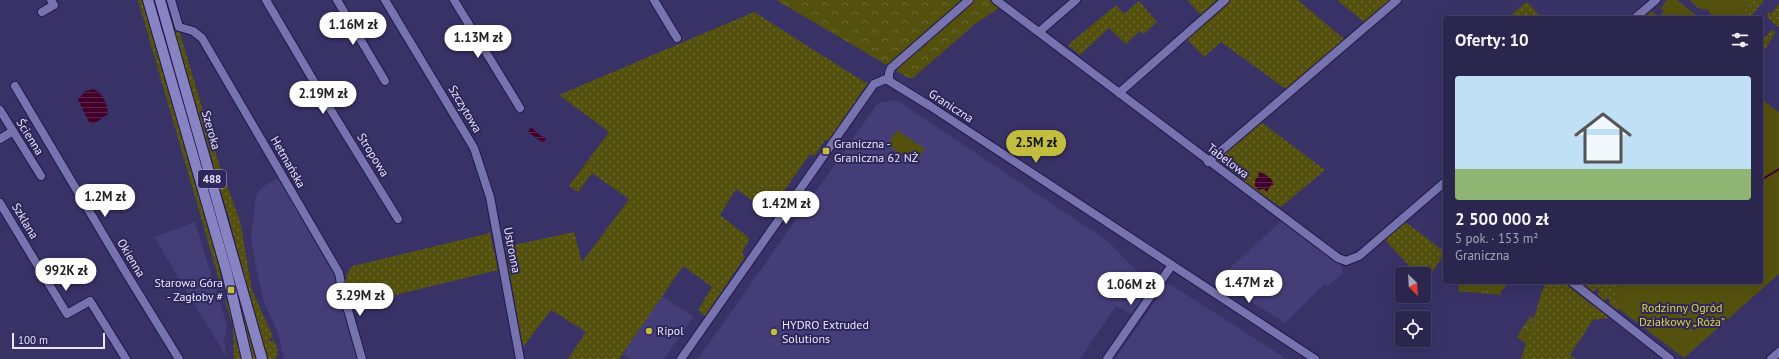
<!DOCTYPE html>
<html lang="pl">
<meta charset="utf-8">
<style>
:root{--surface:#2b264d;--page:#332e54;--text:#f1f3f6;--muted:#a6a5b6;--line:#474365;--accent:#c3bd3f}
body{margin:0;font-family:"PT Sans",sans-serif;background:var(--page);color:var(--text);height:100vh;display:flex;flex-direction:column;font-size:15px;white-space:nowrap}
*{box-sizing:border-box;margin:0}
p{font-size:13px;color:var(--muted)}
.icon{flex:none;width:22px;height:22px;fill:none;stroke:currentColor;stroke-width:2;stroke-linecap:round;stroke-linejoin:round}
.map{position:relative;flex:1;overflow:hidden}
.sheet{position:absolute;left:1443px;top:16px;width:320px;height:268px;display:flex;flex-direction:column;background:var(--surface);border-radius:4px;box-shadow:0 4px 16px #0002,0 0 0 1px var(--line)}
.sheet>*{flex:none}
.needle{width:26px;rotate:156deg}
.controls{position:absolute;left:1395px;top:267px;display:grid;gap:8px}
.controls a{display:grid;place-items:center;width:36px;height:36px;border-radius:4px;background:var(--surface);box-shadow:0 4px 16px #0002,0 0 0 1px var(--line);font-size:20px}
.scale{position:absolute;left:12px;bottom:10px;width:93px;box-sizing:border-box;padding-left:4px;border:2px solid #e8e7fb;border-top:0;font-size:11px;line-height:14px;white-space:nowrap;color:#e8e7fb;-webkit-text-stroke:3px #2f275b;paint-order:stroke}
.price{position:absolute;translate:-50% -34px;padding:0 9px;border-radius:14px;background:#fff;color:#222;font-size:13px;line-height:26px;filter:drop-shadow(0 1px 2px #0008)}
.price::after{content:'';position:absolute;left:50%;top:24px;width:12px;height:9px;margin-left:-6px;background:inherit;clip-path:polygon(0 0,100% 0,50% 100%)}
.price.selected{background:var(--accent);color:#111}
ul{padding:0;list-style:none}
li{display:grid;align-content:center;gap:8px;height:212px;padding:0 12px}
li+li{border-top:1px solid var(--line)}
li span{display:grid;place-items:center;height:124px;border-radius:4px;color:#555}
li>.icon{margin-inline-start:auto}
span .icon{width:72px;height:72px;fill:#fffc;stroke-width:1}
li b{font-size:17px}
h2{display:flex;justify-content:space-between;align-items:center;height:48px;padding:0 12px;font-size:17px}
.map>svg:first-child{display:block}
</style>
<div class="map">
<svg width="1779" height="359" viewBox="0 0 1779 359">
<defs>
<pattern id="grass-dots" width="8" height="8" patternUnits="userSpaceOnUse"><rect width="8" height="8" fill="#54510e"/><path d="M2 2h.1M6 6h.1" fill="none" stroke="#6d6a32" stroke-width="1.8" stroke-linecap="round"/></pattern>
<pattern id="forest-crowns" width="20" height="18" patternUnits="userSpaceOnUse"><rect width="20" height="18" fill="#54510e"/><path d="M2 6a3 3 0 1 1 6 0M12 15a3 3 0 1 1 6 0" fill="none" stroke="#6d6a32"/></pattern>
<pattern id="water-rules" width="6" height="5" patternUnits="userSpaceOnUse"><rect width="6" height="5" fill="#42002b"/><path d="M0 2.5h6" fill="none" stroke="#5d254b"/></pattern>
</defs>
<rect width="100%" height="100%" fill="#393267"/>
<g fill="#453d77">
<path d="M896 100 1109 242 1151 286 1131 314 1116 306 1080 359H698L878 103Z"/>
<path d="M278 178 334 273 359 359H284L278 333 266 307 259 282 251 239 256 195 264 186Z"/>
<path d="M1281 221 1341 264 1343 273 1328 286 1325 284 1285 323 1217 280Z"/>
<path d="M195 222 227 326 224 342 227 358 154 237Z"/>
<path d="M1168 283 1287 359H1115Z"/>
<path d="M662 296 693 317 664 359H631L623 354Z"/>
</g>
<g fill="url(#grass-dots)">
<path d="M138 0H142L218 261 222 283H220Z"/>
<path d="M152 0H155L157 7 258 359H251Z"/>
<path d="M165 0H170L218 161 240 221 252 290 273 337 269 339 270 342 274 340C277 347 280 353 275 359H266L230 222Z"/>
<path d="M1187 0H1221L1202 16Z"/>
<path d="M1230 0H1298L1344 39 1287 90 1221 42 1204 57 1186 38Z"/>
<path d="M1337 0H1388L1390 2 1364 22Z"/>
<path d="M1751 0H1764L1750 18H1740Z"/>
<path d="M1139 1 1157 22 1144 34 1140 31 1126 44 1109 28 1080 55 1068 45 1116 5 1124 14Z"/>
<path d="M1527 2 1542 18H1507Z"/>
<path d="M1779 4V27C1773 22 1765 19 1768 11L1771 14Z"/>
<path d="M754 12 864 82 868 83 828 141 825 140 816 154 814 156 810 154 769 212 736 189 720 215 748 237 749 240 742 253 745 257 705 316 698 310 712 287 683 266 619 359H568L586 332 551 310 523 347 505 247 574 232 582 262 629 199 592 173 578 192 569 186 609 132 559 95Z"/>
<path d="M1772 30 1776 32 1761 55V42Z"/>
<path d="M1261 122 1325 170 1281 207 1217 165 1216 162Z"/>
<path d="M1404 221 1445 252 1426 282 1424 281V274H1417L1383 238Z"/>
<path d="M490 233 498 270 391 296 389 286 349 296C345 283 343 276 353 266Z"/>
<path d="M1545 282H1563L1609 318 1593 320 1570 355 1575 359H1521Z"/>
<path d="M1580 282H1623L1616 293 1619 309 1617 310 1609 303 1610 299 1608 298 1604 301 1598 295 1599 292 1597 288 1593 292Z"/>
<path d="M226 300 231 311 243 359H234L233 326 225 301Z"/>
</g>
<g fill="url(#forest-crowns)">
<path d="M776 0H989L999 8 975 24 913 78H909Z"/>
<path d="M1459 282H1493L1495 284 1501 282 1506 286 1500 293 1502 295 1458 291Z"/>
<path d="M1530 316 1533 319 1526 344 1517 337Z"/>
</g>
<g fill="#54510e">
<path d="M1667 0H1677L1700 18H1639L1649 9 1659 17 1664 11 1661 8Z"/>
<path d="M1689 0H1751L1740 18H1714L1708 10 1698 8Z"/>
<path d="M1761 99 1779 112V274L1684 358 1619 309 1616 293 1623 282H1761Z"/>
<path d="M897 130 925 149 915 164 887 145Z"/>
</g>
<g fill="url(#water-rules)">
<path d="M94 89C103 94 108 105 108 114L94 124 89 122 78 100 85 91Z"/>
<path d="M531 127 541 136 546 137 545 141 542 142 528 132Z"/>
<path d="M1258 171C1264 174 1274 178 1273 185H1271L1267 192 1264 189 1258 190 1255 186V180L1259 176Z"/>
</g>
<g fill="none" stroke-linecap="round" stroke-linejoin="round">
<path stroke="#42002b" stroke-width="2" d="M1761 180 1779 169"/>
<defs>
<g id="minor">
<path d="M171 0 179 27 193 31 202 38 339 273 342 289 362 359"/>
<path d="M266 0 329 107 398 219"/>
<path d="M337 0 385 81"/>
<path d="M385 0 474 148 490 197 520 359"/>
<path d="M454 0 520 108"/>
<path d="M654 0 677 38"/>
<path d="M996 0 1338 258 1346 261 1359 256 1445 182"/>
<path d="M42 12 54 5 51 0"/>
<path d="M1635 18 1656 0"/>
<path d="M1039 32 1076 0"/>
<path d="M889 80V73L891 68 969 0"/>
<path d="M15 86 123 268 179 359"/>
<path d="M1119 93 1225 0"/>
<path d="M0 110 41 176"/>
<path d="M0 139 13 131"/>
<path d="M1208 162 1397 0"/>
<path d="M0 203 67 314 90 301 126 359"/>
<path d="M1572 282 1670 359"/>
<path d="M681 359 874 84 886 79 930 106 1315 359"/>
<path d="M1107 359 1172 265"/>
<path d="M1771 359 1779 352"/>
</g>
<g id="major">
<path d="M148 0 227 273 247 359"/>
<path d="M160 0 262 359"/>
</g>
</defs>
<use href="#minor" stroke="#21174a" stroke-width="10"/>
<use href="#major" stroke="#21174a" stroke-width="12"/>
<use href="#minor" stroke="#7773ae" stroke-width="8"/>
<use href="#major" stroke="#8884c4" stroke-width="10"/>
</g>
<g fill="#c3bd3f" stroke="#2f275b" stroke-width="1.5">
<rect x="822" y="147" width="8" height="8" rx="2"/>
<rect x="227" y="286" width="8" height="8" rx="2"/>
<circle cx="649" cy="331" r="4"/>
<circle cx="774" cy="332" r="4"/>
</g>
<g text-anchor="middle" stroke-width="4" stroke-linejoin="round" paint-order="stroke">
<rect fill="#2f275b" stroke="#b0adcb" stroke-width="1" x="198" y="170" width="28" height="18" rx="3"/>
<g font-size="11" font-weight="bold" fill="#e8e7fb">
<text x="212" y="183">488</text>
</g>
<g font-size="12" fill="#e8e7fb" stroke="#2f275b">
<text transform="translate(951 106) rotate(33)" y="4">Graniczna</text>
<text transform="translate(465 109) rotate(59)" y="4">Szczytowa</text>
<text transform="translate(211 130) rotate(74)" y="4">Szeroka</text>
<text transform="translate(30 137) rotate(58)" y="4">Ścienna</text>
<text transform="translate(373 155) rotate(58)" y="4">Stropowa</text>
<text transform="translate(1228 161) rotate(37)" y="4">Tabelowa</text>
<text transform="translate(288 162) rotate(60)" y="4">Hetmańska</text>
<text transform="translate(25 221) rotate(59)" y="4">Szklana</text>
<text transform="translate(512 250) rotate(79)" y="4">Ustronna</text>
<text transform="translate(131 258) rotate(59)" y="4">Okienna</text>
</g>
<g font-size="12" fill="#e8e7fb" stroke="#2f275b" text-anchor="start">
<text x="834" y="148">Graniczna -<tspan x="834" dy="14">Graniczna 62 NŻ</tspan></text>
<text x="223" y="287" text-anchor="end">Starowa Góra<tspan x="223" dy="14">- Zagłoby #</tspan></text>
<text x="782" y="329">HYDRO Extruded<tspan x="782" dy="14">Solutions</tspan></text>
<text x="657" y="335">Ripol</text>
</g>
<g font-size="12" fill="#dcd53a" stroke="#2f275b">
<text x="1682" y="312">Rodzinny Ogród<tspan x="1682" dy="14">Działkowy „Róża”</tspan></text>
</g>
</g>
</svg>
<div class="controls">
<a><svg class="needle" viewBox="-14 -14 28 28"><path d="M0-13l5 13h-10z" fill="#e53935"/><path d="M0 13l5-13h-10z" fill="#a6a5b6"/></svg></a>
<a><svg class="icon" aria-label="locate" viewBox="0 0 24 24"><circle cx="12" cy="12" r="6"/><path d="M12 2v4M12 18v4M2 12h4M18 12h4"/></svg></a>
</div>
<div class="scale">100 m</div>
<b class="price" style="left:353px;top:46px">1.16M zł</b>
<b class="price" style="left:478px;top:59px">1.13M zł</b>
<b class="price" style="left:323px;top:115px">2.19M zł</b>
<b class="price selected" style="left:1036px;top:164px">2.5M zł</b>
<b class="price" style="left:105px;top:218px">1.2M zł</b>
<b class="price" style="left:786px;top:225px">1.42M zł</b>
<b class="price" style="left:66px;top:292px">992K zł</b>
<b class="price" style="left:1249px;top:304px">1.47M zł</b>
<b class="price" style="left:1131px;top:306px">1.06M zł</b>
<b class="price" style="left:360px;top:317px">3.29M zł</b>
<section class="sheet">
<h2>Oferty: 10<svg class="icon" aria-label="filters" viewBox="0 0 24 24"><path d="M4 7h16M4 17h16"/><circle cx="9" cy="7" r="2"/><circle cx="15" cy="17" r="2"/></svg></h2>
<ul>
<li><span style="background:linear-gradient(#bfe0f5 75%,#8fb573 0)"><svg class="icon" aria-label="home" viewBox="0 0 24 24"><path d="M3 11l9-7 9 7M6 9v11h12V9"/></svg></span><div><b>2 500 000 zł</b><p>5 pok. · 153 m²</p><p>Graniczna</p></div></li>
</ul>
</section>
</div>
